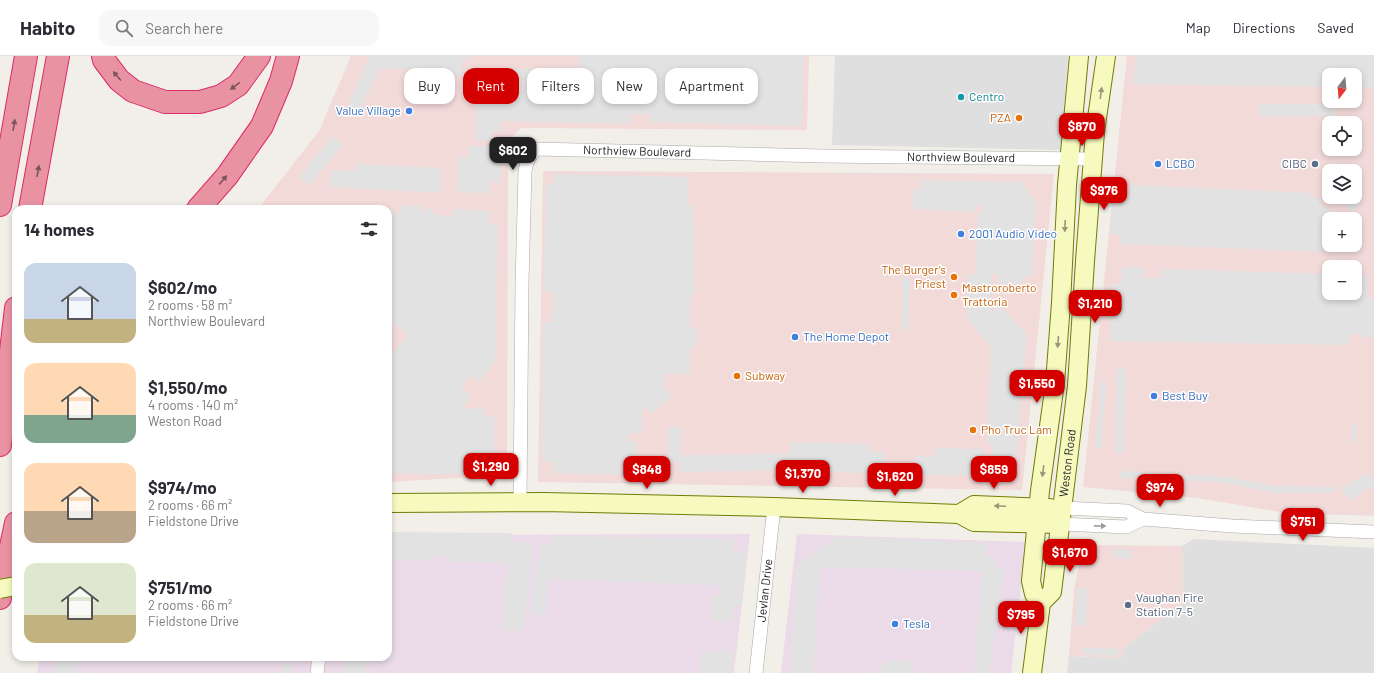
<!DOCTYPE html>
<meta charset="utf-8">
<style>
:root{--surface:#fff;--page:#f7f7f7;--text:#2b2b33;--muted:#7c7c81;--line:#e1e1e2;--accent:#d40000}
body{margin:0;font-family:Barlow,sans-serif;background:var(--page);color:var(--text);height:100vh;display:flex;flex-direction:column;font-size:15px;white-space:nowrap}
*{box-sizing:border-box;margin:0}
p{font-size:13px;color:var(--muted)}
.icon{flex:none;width:22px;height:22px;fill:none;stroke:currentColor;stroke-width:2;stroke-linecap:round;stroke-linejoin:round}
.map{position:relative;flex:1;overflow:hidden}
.panel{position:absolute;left:12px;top:149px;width:380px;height:456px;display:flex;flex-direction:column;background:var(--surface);border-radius:12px;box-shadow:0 2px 6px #0003}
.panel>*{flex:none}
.hud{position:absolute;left:404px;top:12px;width:380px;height:36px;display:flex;gap:8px}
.needle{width:26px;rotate:196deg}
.fabs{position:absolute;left:1322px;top:12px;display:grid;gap:8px}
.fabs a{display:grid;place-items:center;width:40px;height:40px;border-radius:8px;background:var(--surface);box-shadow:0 2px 6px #0003;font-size:20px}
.price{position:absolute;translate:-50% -34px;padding:0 9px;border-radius:8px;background:var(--accent);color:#fff;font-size:13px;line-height:26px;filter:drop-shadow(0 1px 2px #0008)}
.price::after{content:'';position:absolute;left:50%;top:24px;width:12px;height:9px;margin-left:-6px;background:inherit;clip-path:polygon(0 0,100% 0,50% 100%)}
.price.active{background:#222;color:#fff}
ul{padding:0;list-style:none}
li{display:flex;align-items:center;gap:12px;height:100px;padding:0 12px}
li span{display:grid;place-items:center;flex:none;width:112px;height:80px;border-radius:12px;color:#555}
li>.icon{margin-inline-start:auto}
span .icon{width:48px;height:48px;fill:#fffc;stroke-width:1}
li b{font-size:17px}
h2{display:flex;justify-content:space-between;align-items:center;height:48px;padding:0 12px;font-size:17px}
.chip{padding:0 14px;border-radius:12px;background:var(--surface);box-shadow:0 2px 6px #0003;font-size:14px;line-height:36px}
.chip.active{background:var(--accent);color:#fff}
header{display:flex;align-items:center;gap:24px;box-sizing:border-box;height:56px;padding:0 20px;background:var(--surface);border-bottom:1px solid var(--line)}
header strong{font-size:19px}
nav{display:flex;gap:22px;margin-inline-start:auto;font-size:14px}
.search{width:280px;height:36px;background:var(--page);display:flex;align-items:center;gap:10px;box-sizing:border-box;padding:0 14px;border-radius:12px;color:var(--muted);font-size:15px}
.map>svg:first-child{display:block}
</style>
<header>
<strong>Habito</strong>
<div class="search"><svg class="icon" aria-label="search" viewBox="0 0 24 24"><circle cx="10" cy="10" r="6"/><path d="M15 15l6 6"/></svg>Search here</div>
<nav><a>Map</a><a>Directions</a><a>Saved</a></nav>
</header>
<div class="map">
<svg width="1374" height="617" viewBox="0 0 1374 617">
<rect width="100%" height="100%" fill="#f2efe9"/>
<g fill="#e0dfdf">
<path d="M835 0H1068L1061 94 832 89Z"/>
<path d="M1194 483 1374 492V617H1067L1069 600 1121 602 1123 592 1183 547 1182 490Z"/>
</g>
<g fill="#f2dad9" fill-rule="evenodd">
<path d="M351 0H809L807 74 521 72 508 85 507 419 388 426V153H258L319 75Z"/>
<path d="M1127 0H1374V460L1286 457 1198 442 1083 431ZM1329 19H1355V45H1329ZM1329 67H1355V93H1329ZM1329 115H1355V141H1329ZM1329 163H1355V189H1329ZM1329 211H1355V237H1329Z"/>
<path d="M543 115 1054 118 1022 434 538 426Z"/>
<path d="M1083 489 1182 490 1183 547 1123 592 1122 602 1069 600 1074 534Z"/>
</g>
<g fill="#ebdbe8">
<path d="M750 478 734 617H37L40 601H388V479Z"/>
<path d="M797 478 1026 486 1011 617H781Z"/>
</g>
<g fill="#e2e2e2">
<path d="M370 0H470V4H462V20L420 19V13H379L358 60 345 56Z"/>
<path d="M579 0H804L802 70 650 66V58H631L630 68 501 65 500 75H492V84H475L477 21H487V12L578 14Z"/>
<path d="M1137 0H1374V32H1355V19H1329V31L1132 28Z"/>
<rect x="1259" y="48" width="77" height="12"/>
<path d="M1355 76 1364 77 1362 97 1353 96V93H1355Z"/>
<path d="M333 80 343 89 309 129 299 121Z"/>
<path d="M469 90H493V104H502L501 127 490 126V137L457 136 458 100 469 101Z"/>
<path d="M355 108 441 112 440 137 330 131 331 114 355 115Z"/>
<path d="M554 118 689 121 687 150H693L695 238H691L690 271 696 272V290H690V318H664V331L672 339 652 357 643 350 642 377 627 378 628 385 637 386V407L630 406 629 419 553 417V406L542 405 543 267 552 266 553 236H544L546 127 553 128Z"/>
<path d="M921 124 1021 126 1036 147 1032 220H1023L1022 228 997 227 999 218H991V256L1000 250 1027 279 1016 401H1006L1003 408 996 412 995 420 914 419 915 400 935 401V392L984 393V402H991L994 389 987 388 991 291 967 263V219L976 218 978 156H985L975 147 974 156 913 153V133H921Z"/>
<path d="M1130 129 1310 137V141L1322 142V151H1330L1328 196 1120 188 1121 179 1111 178 1112 142 1129 143Z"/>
<path d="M1356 140 1361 148 1351 156 1345 148Z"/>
<path d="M346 149 351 153H324L328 150Z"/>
<path d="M403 150H420L424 156 430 152 435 159 453 160 454 153 489 155V167L498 168 495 305 479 326 472 319 461 332 471 340 462 353 484 352V361L495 360 494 411H486L485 419 388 417V302L408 279 388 263V155L391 152 398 158Z"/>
<path d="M1122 211 1144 212V222H1161V213L1329 218V237H1355V219H1368V243H1374V281H1360V278H1350L1349 289 1110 285 1111 228H1121Z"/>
<path d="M902 222H910L909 273H902Z"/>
<path d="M1117 313H1126L1124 397H1115Z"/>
<path d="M1101 325 1106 326 1101 392H1095Z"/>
<path d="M1352 367H1357L1356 386 1351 385Z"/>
<path d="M668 371H681V399L790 398V386L870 388V396H885L883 418 786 414 679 416V406H668Z"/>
<path d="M1120 415 1227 421 1274 430 1336 431 1334 437H1274L1220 426 1120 422Z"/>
<path d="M1368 416 1374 425V429L1349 444 1341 433Z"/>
<path d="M388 476 511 477V486L534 487 523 575 501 574 507 515 510 507 450 506V500H432L431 505 388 503Z"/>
<path d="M553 480 735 483 733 497 746 496 742 549H733V565H711V539H721V533L716 529 547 523 546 559H530L540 489 551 488Z"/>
<path d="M836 481 987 487 986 500 996 501 995 511 1004 512 989 617H974L982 515 820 511 813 617H790L797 510Z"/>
<path d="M1113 493 1131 494V503L1113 502Z"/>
<path d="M1077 532 1088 533 1086 570 1075 569Z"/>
<path d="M1084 591 1119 593 1118 600 1083 598Z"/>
<path d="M701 595 733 596 732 617H700Z"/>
<path d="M56 601H76L74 614 84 615 83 617H53Z"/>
<path d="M284 601H293L291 617H282Z"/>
<path d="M346 601H366L365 617H345Z"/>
<path d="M888 605H913V617H877Z"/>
</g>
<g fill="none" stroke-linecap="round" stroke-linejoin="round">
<defs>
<g id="street">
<path id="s1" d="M520 446 522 228 525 115C527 105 529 99 537 93L822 100 1094 103"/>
<path d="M1063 452 1127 455 1143 463 1232 470 1374 476"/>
<path d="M1061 468 1126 471 1143 463"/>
<path d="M317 617 319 601"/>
<path id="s2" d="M756 617 774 451"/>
</g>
<g id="secondary">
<path d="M388 447 543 446 774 451 959 458 974 466 1061 468"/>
<path d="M959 458 974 449 1050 452"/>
<path d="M1041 547 1034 538 1031 525 1040 435 1055 327 1061 247 1067 129 1079 0"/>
<path id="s3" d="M1032 617 1041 547 1052 536 1077 330 1085 205 1095 76 1106 0"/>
</g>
<g id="highway">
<path d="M103 0 104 4 119 24 133 35 165 46H200L221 40 238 29 259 0"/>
<path d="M0 149 26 0"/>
<path d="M30 153 58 0"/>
<path d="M198 153 227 120 262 70 281 25 288 0"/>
<path d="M0 389 16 252"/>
<path d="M0 542 16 467"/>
</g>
</defs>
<use href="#street" stroke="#a9a9a9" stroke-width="14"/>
<use href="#secondary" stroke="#707d05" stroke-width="20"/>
<use href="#highway" stroke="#dc2a67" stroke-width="24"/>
<use href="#street" stroke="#fff" stroke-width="13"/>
<use href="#secondary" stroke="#f7fabf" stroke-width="18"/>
<use href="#highway" stroke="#e892a2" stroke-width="22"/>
<defs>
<path id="secondary-bridge" d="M0 533 16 530"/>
</defs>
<use href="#secondary-bridge" stroke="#707d05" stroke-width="20" stroke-linecap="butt"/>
<use href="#secondary-bridge" stroke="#f7fabf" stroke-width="18"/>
</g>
<defs><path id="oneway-solid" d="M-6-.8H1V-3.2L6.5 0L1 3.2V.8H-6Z"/></defs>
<g fill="#7b545c">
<use href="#oneway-solid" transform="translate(117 20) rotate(-130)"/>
<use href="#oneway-solid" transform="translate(235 30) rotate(142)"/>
<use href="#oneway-solid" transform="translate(14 69) rotate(-80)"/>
<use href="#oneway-solid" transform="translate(38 115) rotate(-80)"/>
<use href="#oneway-solid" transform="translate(223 124) rotate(-49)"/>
</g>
<g fill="#979978">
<use href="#oneway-solid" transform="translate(1101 37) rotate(-82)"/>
<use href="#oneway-solid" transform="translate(1065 170) rotate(92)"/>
<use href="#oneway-solid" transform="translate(1058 286) rotate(95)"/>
<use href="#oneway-solid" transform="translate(1043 415) rotate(98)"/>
<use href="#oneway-solid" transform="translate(1000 450) rotate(-178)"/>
</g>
<use fill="#9c9c9c" href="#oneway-solid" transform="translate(1100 470) rotate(1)"/>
<circle fill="#0f9aa8" stroke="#fff" stroke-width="1.5" cx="961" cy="41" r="4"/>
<g fill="#3f7fe0" stroke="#fff" stroke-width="1.5">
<circle cx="409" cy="55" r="4"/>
<circle cx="1158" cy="108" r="4"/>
<circle cx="961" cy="178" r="4"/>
<circle cx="795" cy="281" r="4"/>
<circle cx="1154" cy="340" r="4"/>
<circle cx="895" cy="568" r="4"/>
</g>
<g fill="#e8710a" stroke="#fff" stroke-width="1.5">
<circle cx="1019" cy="62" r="4"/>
<circle cx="954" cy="221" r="4"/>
<circle cx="954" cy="239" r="4"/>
<circle cx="737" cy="320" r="4"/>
<circle cx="973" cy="374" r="4"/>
</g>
<g fill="#5c6f8a" stroke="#fff" stroke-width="1.5">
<circle cx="1315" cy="108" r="4"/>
<circle cx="1128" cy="549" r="4"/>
</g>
<g text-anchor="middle" stroke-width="3" stroke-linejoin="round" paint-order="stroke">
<g font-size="12" fill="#0d838f" stroke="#fff" text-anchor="start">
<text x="969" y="45">Centro</text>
</g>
<g font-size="12" fill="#366cbe" stroke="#fff" text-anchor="start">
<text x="401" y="59" text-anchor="end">Value Village</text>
<text x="1166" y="112">LCBO</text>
<text x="969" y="182">2001 Audio Video</text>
<text x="803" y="285">The Home Depot</text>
<text x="1162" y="344">Best Buy</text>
<text x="903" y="572">Tesla</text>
</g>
<g font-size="12" fill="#c56008" stroke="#fff" text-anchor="start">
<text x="1011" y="66" text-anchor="end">PZA</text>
<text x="946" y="218" text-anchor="end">The Burger's<tspan x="946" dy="14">Priest</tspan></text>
<text x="962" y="236">Mastroroberto<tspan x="962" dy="14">Trattoria</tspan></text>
<text x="745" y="324">Subway</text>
<text x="981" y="378">Pho Truc Lam</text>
</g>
<g font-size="12" fill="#222" stroke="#fff">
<text dy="4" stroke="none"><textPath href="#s1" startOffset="457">Northview Boulevard</textPath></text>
<text dy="4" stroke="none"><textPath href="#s1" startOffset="781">Northview Boulevard</textPath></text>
<text dy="4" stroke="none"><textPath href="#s3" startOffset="216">Weston Road</textPath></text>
<text dy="4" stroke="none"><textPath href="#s2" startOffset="83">Jevlan Drive</textPath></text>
</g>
<g font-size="12" fill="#4e5e75" stroke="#fff" text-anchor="end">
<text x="1307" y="112">CIBC</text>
<text x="1136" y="546" text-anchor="start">Vaughan Fire<tspan x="1136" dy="14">Station 7-5</tspan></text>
</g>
</g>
</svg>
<div class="fabs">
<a><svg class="needle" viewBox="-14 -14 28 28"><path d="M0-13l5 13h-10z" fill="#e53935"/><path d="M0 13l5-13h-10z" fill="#7c7c81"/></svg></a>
<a><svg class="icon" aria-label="locate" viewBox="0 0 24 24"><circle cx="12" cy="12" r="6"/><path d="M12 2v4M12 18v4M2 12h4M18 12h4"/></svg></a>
<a><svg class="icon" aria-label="layers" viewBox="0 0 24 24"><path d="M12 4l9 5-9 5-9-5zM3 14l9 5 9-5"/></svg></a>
<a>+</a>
<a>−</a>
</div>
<b class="price" style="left:1082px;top:91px">$870</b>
<b class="price active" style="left:513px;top:115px">$602</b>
<b class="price" style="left:1104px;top:155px">$976</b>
<b class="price" style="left:1095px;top:268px">$1,210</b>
<b class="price" style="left:1037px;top:348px">$1,550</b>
<b class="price" style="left:491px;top:431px">$1,290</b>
<b class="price" style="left:647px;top:434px">$848</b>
<b class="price" style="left:994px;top:434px">$859</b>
<b class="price" style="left:803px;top:438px">$1,370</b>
<b class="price" style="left:895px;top:441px">$1,620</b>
<b class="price" style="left:1160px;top:452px">$974</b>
<b class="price" style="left:1303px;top:486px">$751</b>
<b class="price" style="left:1070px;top:517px">$1,670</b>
<b class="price" style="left:1021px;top:579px">$795</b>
<div class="hud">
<a class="chip">Buy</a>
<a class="chip active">Rent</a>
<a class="chip">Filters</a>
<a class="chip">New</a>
<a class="chip">Apartment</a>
</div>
<section class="panel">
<h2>14 homes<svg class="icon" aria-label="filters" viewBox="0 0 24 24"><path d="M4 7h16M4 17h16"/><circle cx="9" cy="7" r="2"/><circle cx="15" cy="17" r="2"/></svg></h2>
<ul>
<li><span style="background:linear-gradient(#c9d6e8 70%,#c2b280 0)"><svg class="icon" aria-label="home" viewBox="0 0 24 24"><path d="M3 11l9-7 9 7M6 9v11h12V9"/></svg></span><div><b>$602/mo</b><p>2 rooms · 58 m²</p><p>Northview Boulevard</p></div></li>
<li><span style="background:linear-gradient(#ffd9b3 65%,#7fa58c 0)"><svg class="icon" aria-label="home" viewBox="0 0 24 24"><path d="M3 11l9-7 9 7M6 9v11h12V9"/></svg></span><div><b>$1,550/mo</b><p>4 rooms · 140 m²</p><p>Weston Road</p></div></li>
<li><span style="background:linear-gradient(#ffd9b3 60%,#b9a48a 0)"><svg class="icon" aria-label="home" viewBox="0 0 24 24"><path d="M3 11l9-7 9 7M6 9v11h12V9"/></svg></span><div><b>$974/mo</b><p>2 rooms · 66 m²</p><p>Fieldstone Drive</p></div></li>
<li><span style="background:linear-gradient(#dfe7d0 65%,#c2b280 0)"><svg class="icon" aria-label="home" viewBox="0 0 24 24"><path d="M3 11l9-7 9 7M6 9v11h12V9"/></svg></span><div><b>$751/mo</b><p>2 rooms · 66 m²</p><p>Fieldstone Drive</p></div></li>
</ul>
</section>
</div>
